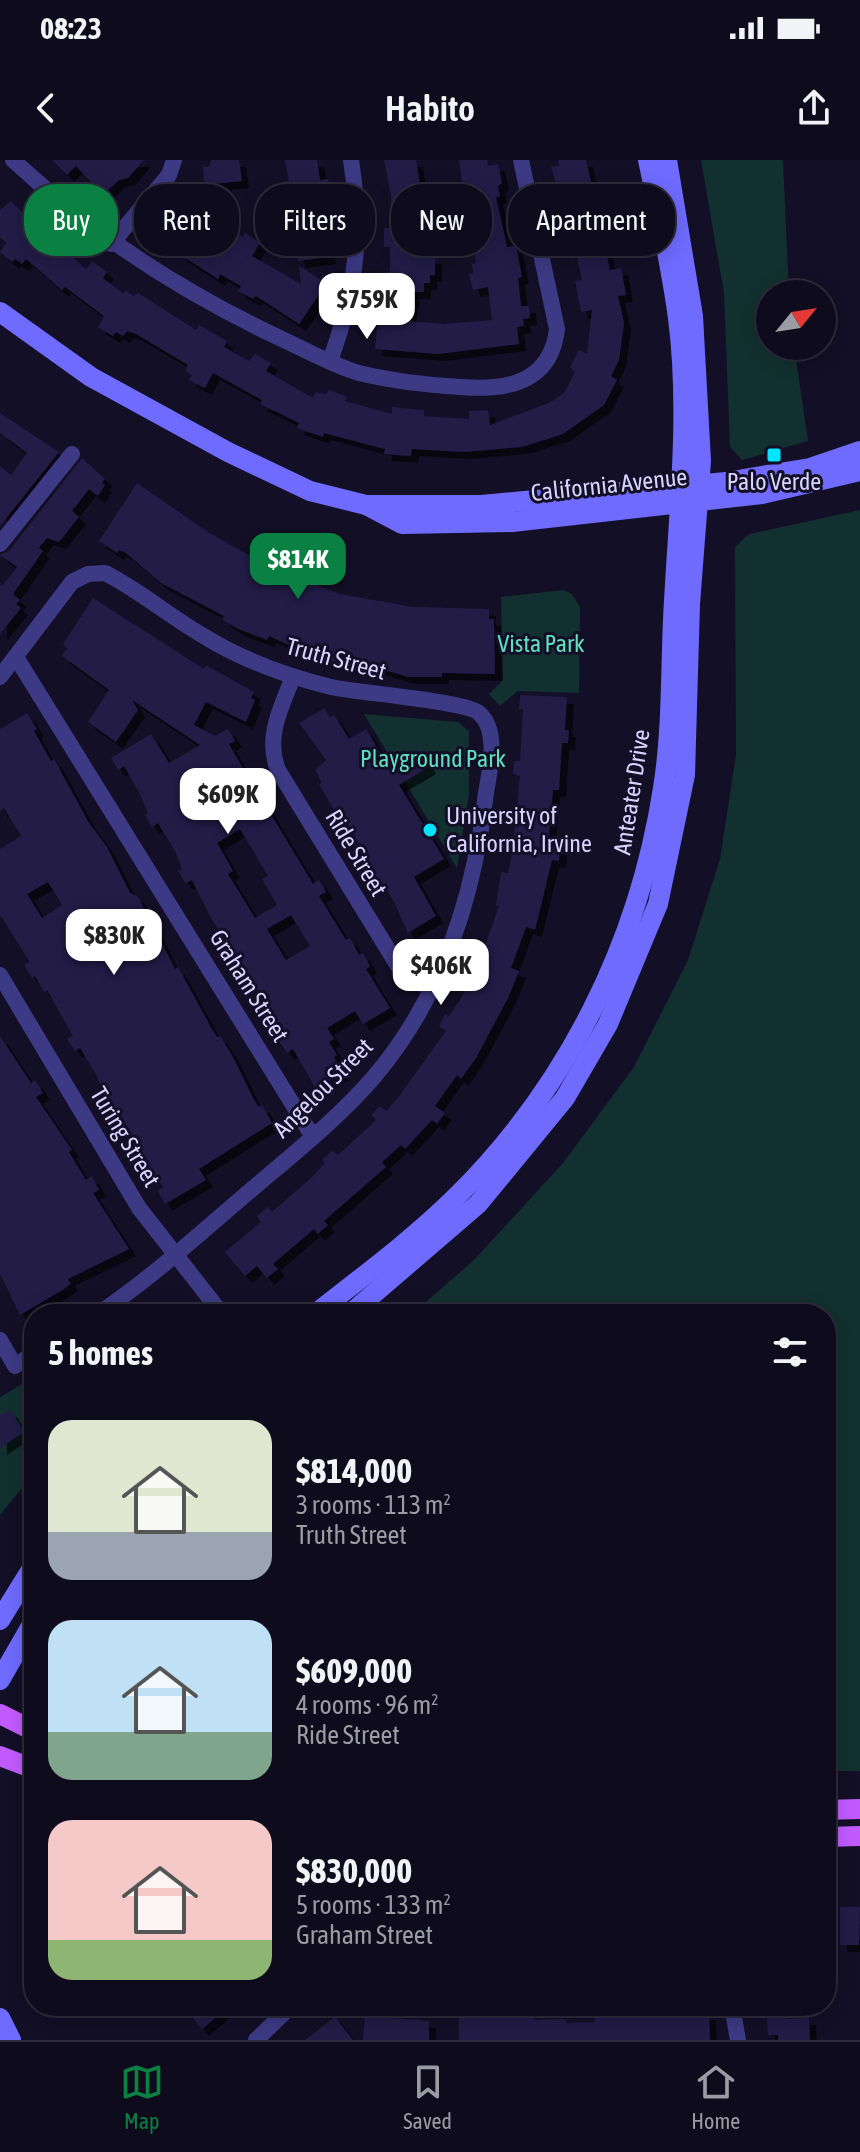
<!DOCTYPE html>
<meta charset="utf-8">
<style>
:root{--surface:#0e0b1c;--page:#171425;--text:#f1f3f6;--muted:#9b9ba3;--line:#2e2b3b;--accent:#0b8043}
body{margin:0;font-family:"Asap Condensed",sans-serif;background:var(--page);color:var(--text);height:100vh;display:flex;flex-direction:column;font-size:30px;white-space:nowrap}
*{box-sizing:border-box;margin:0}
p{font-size:26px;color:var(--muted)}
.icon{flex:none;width:44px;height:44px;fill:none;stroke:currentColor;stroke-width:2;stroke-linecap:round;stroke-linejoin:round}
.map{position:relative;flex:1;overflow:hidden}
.side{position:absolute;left:24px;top:1144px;width:812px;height:712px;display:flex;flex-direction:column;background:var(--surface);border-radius:32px;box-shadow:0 4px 20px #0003,0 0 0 2px var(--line)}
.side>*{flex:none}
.guide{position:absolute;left:24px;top:24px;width:812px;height:72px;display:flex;gap:16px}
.needle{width:52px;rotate:60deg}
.tools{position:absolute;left:756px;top:120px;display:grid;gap:16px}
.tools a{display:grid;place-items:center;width:80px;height:80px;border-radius:50%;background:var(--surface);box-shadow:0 4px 20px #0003,0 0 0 2px var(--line);font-size:40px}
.price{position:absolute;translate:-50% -68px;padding:0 18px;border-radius:16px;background:#fff;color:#222;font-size:26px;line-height:52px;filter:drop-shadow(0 2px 4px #0008)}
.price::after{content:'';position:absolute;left:50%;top:48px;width:24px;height:18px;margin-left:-12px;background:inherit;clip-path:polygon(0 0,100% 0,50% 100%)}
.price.current{background:var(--accent);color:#fff}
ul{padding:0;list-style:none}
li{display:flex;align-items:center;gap:24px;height:200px;padding:0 24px}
li span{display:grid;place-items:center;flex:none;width:224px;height:160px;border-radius:24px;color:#555}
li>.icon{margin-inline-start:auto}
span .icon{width:96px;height:96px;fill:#fffc;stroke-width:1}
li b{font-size:34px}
h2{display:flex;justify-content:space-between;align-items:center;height:96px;padding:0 24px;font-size:34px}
.chip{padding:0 28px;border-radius:32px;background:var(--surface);box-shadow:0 4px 20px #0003,0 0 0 2px var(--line);font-size:28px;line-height:72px}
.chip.current{background:var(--accent);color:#fff}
.status{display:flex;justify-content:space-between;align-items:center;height:56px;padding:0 40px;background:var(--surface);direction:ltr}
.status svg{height:22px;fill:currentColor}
header{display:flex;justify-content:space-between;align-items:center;height:104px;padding:0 24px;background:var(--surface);font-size:36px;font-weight:600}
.tabs{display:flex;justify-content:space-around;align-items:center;height:112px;border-top:2px solid var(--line);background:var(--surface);font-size:22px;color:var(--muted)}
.tabs a{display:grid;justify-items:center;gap:4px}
.tabs .current{color:var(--accent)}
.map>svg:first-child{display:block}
</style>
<div class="status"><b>08:23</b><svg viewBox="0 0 49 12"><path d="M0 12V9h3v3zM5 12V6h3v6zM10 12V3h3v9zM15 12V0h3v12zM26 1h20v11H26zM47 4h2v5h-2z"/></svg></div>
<header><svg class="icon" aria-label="back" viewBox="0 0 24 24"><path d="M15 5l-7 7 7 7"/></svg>Habito<svg class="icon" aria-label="share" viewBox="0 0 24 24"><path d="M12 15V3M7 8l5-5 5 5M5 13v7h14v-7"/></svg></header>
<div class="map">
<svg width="860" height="1880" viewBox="0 0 860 1880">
<defs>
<filter id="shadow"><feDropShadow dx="7" dy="7" stdDeviation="0" flood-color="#0009"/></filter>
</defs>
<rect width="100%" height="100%" fill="#130f26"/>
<g fill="#12302f">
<path d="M701 0H783L789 134H770V186H794L808 281 742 300 730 287 724 133Z"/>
<path d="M860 350V1611H826V1154H412L475 1099 563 1003 634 907 688 800 720 699 736 595 735 387 749 374Z"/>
<path d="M563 430 572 434 580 447 579 533 518 531 500 546 489 534 503 520 501 437Z"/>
<path d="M364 554 458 562 469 571V635L457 708Z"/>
<path d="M34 1217V1313L0 1355V1237Z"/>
</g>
<g fill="#241b47" fill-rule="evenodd" filter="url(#shadow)">
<path d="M52 0H144L128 18 119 20 103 35 76 6 67 15Z"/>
<path d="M211 0H239L242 21 204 25 231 42 218 61 243 77 245 73 260 83 252 96 301 124 299 106 327 123 299 164 256 136 253 139 238 131 241 126 220 114 218 119 179 94 182 90 176 84 159 72 174 49 183 55 204 24 203 7H209Z"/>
<path d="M285 0H317L320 20 328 19 333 50 319 53 329 97 298 101 290 48H286L281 22 289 21Z"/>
<path d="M384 0H416L423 43H420L422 97H435V115H430V123H424V132H413L408 161 444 164 492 160 488 127 473 130 469 114 473 113 472 104 476 103 465 48 456 50 453 32H457L455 23 462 22 459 0H487L488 6 498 4 502 23 498 26 500 36 496 37 507 87 516 86 522 117 518 118 521 146H529L530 158 523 159 524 166 517 167 519 184 438 194 375 189 382 113 390 112V87H384V68H392L391 35Z"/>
<path d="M558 0H586L592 26 607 23 610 40 606 41 608 49 601 51 603 60 599 61 610 110 621 108 626 135 618 136 624 163 619 200 611 216 617 220 604 245 563 274 522 287 463 292 412 289 411 296 384 294 385 289 324 273 323 277 297 268 299 263 260 244 262 240 213 213 205 228 189 220 192 215 185 211 188 205 136 174 127 171 123 176 116 172 113 176 98 167 104 156 65 127 62 130 26 99 22 104 15 99 12 102 0 92 6 83 0 77V50L11 41 30 60 35 55 60 76 55 82 86 109 92 101 107 112 103 118 124 134 125 130 134 136 138 133 196 170 199 165 227 181 224 187 249 201 255 194 271 203 266 211 313 238 315 232 326 234 329 230 347 237 345 241 392 254V247L424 250V256L469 259V251L488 250 490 265 551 242 565 232 575 212 570 207 579 190 587 194 592 150 581 152 575 121 582 120 576 93H568L561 55 565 54 551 7 559 6Z"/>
<path d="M0 253 59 292 0 366V306L11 315 27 293 0 273Z"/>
<path d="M82 298 105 319 102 323 105 325 98 336 89 329 72 351 79 357 59 382 47 378 39 388 43 391 13 434 20 440 16 444 21 448 0 474V424L2 426 17 407 0 395 9 391Z"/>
<path d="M137 323 208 372 266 405 340 434 413 447 489 449V459H494L495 514 442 513V517H408L362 503H354L353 507 327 502 269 476 267 480 238 469 222 459 224 456 161 423 126 393 119 390 117 393 99 381Z"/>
<path d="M93 438 204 509 206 505 254 532 251 538 255 540 246 562 206 542 194 565 215 576 228 569 235 581 229 584 245 612 249 610 258 626 262 624 269 637 263 641 313 724 319 720 326 732 319 736 346 780 350 778 359 795 363 793 370 806 366 809 390 848 363 864 355 851 327 868 334 879 329 882 337 895 334 897 343 913 316 929 293 889 287 893 279 881 286 877 258 831 247 816 243 819 236 807 241 802 212 760 192 720 185 723 178 711 182 709 175 691 158 663 152 667 145 655 148 653 140 634 124 606 118 610 111 598 151 574 169 603 200 585 132 540 138 550 116 582 88 562 109 530 62 496 67 488 63 484ZM240 669 268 716 262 719 277 745 255 758 228 714 233 711 217 683ZM291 755 310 786 286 800 267 769Z"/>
<path d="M520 535 567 537 565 570H569L568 583H562L559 630H553L548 686 560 687 559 701 552 700 535 770 526 767 511 808 519 811 508 838 476 898 461 919 457 915 435 946 445 953 437 964 432 960 405 989 401 985 382 1002 386 1007 324 1061 328 1065 318 1074 314 1069 273 1104 278 1109 267 1118 257 1106 245 1116 225 1092 261 1062 257 1056 268 1047 272 1052 312 1017 325 1003 322 1000 332 991 338 995 361 974 376 960 371 955 380 946 386 951 400 935 446 871 439 866 445 854 449 856 460 840 475 811 468 807 474 794 481 797 499 746H496L501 712 508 713 512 693 520 616 513 614 514 601H520L523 549H519Z"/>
<path d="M324 548 330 557 334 555 349 579 366 569 388 606 419 589 429 607 399 625 444 699 414 717 436 756 408 773 394 742 384 726 381 728 357 689 361 687 348 664 342 656 339 659 319 624 322 623 315 610 326 600 299 563Z"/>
<path d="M27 553 37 569 34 571 51 601 54 599 89 663 107 687 130 733 138 737 175 809 178 807 213 871 217 877 220 876 232 895 254 940 259 947 262 945 272 963 199 1009 206 1020 165 1044 158 1031 163 1027 137 989 140 987 121 956 114 945 108 947 97 916 80 888 75 891 67 879 73 876 47 830 44 832 35 816 32 818 24 805 30 802 0 755V689L21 676 4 648 0 651V569ZM48 722 62 745 42 758 27 734Z"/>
<path d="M0 876 31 923 35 920 43 933 36 937 72 990 69 992 86 1020 92 1016 99 1030 93 1033 129 1089 68 1119 71 1124 61 1131 20 1155 0 1114Z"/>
<path d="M10 1250 24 1272 0 1288V1255Z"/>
<path d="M840 1747H860L859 1785H840Z"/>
<path d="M183 1846H229L202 1869Z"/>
<path d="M709 1853 710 1880H459V1857L524 1855 534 1857V1860L566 1859V1863L595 1862 594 1856Z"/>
<path d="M787 1854V1859L809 1858 810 1880H778V1875H768L767 1855Z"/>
<path d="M365 1856 429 1861V1880H363Z"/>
<path d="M335 1857 353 1880H305Z"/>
</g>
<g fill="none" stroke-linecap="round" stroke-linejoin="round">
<g stroke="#3d3a85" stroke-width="16">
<path d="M13 0C94 76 185 134 286 181 310 192 334 206 359 213 392 221 427 225 461 227 507 231 551 222 557 169L521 0"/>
<path d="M111 84 169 15 174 0"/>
<path d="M330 201C356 129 363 77 351 0"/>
<path d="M0 384 72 294"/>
<path d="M16 497 313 977"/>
<path d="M0 517 72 422 88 414 105 413C139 430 169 456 202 475 240 499 287 516 331 527 357 533 466 541 479 553 501 572 488 616 485 640 473 741 440 839 374 917 336 961 288 998 244 1036 197 1076 150 1119 98 1154"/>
<path d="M293 517C281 548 265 577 278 610L398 806 415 821 432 828"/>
<path d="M0 815 139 1048 222 1154"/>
<path d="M0 1180 15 1206 34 1193"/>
<path d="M732 1846 738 1880"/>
<path d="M256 1880 287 1850 298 1846"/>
</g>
<g stroke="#6f6bff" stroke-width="20">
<path d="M0 152 91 217 228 292 310 331 366 345H481L726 322 810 308 860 291"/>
<path d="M366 345 402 364 512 362 762 334 860 311"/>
<path d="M315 1154C362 1117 411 1081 454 1039 567 928 639 784 663 628 673 566 670 503 674 441 679 348 690 252 678 158 671 105 659 52 648 0"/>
<path d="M350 1154 478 1044 565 938 608 864 658 744 685 615 690 444 701 301 693 156 667 0"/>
<path d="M0 1460 34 1405"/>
<path d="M0 1520 34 1461"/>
<path d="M0 1858 11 1880"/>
</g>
<g stroke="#c25bff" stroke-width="20">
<path d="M0 1554 34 1571"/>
<path d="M0 1596 34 1609"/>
<path d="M826 1650 860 1649"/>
<path d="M826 1677 860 1676"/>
</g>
</g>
<g fill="#00e5ff" stroke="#130f26" stroke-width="3">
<rect x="766" y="287" width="16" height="16" rx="4"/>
<circle cx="430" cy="670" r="8"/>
</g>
<g text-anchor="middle" stroke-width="6" stroke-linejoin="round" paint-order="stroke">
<g font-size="24" fill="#d9d4ff" stroke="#130f26">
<text x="774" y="330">Palo Verde</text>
<text x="446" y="664" text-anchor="start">University of<tspan x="446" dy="28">California, Irvine</tspan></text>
</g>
<g font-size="24" fill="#d9d4ff" stroke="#130f26">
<text transform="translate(609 325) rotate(-6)" y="8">California Avenue</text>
<text transform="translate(336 499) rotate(15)" y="8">Truth Street</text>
<text transform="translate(632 632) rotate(-81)" y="8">Anteater Drive</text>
<text transform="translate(356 693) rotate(59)" y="8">Ride Street</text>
<text transform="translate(249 826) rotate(58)" y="8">Graham Street</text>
<text transform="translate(323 928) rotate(-45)" y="8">Angelou Street</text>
<text transform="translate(125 977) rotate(59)" y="8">Turing Street</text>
</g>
<g font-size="24" fill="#5fe0c0" stroke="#130f26">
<text x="541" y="492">Vista Park</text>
<text x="433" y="607">Playground Park</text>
</g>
</g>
</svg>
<div class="tools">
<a><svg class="needle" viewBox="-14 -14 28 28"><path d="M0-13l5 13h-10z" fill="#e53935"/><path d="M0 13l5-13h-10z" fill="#9b9ba3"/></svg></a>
</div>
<b class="price" style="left:367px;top:181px">$759K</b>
<b class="price current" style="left:298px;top:441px">$814K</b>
<b class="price" style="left:228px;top:676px">$609K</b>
<b class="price" style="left:114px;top:817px">$830K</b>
<b class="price" style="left:441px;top:847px">$406K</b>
<div class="guide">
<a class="chip current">Buy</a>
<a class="chip">Rent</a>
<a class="chip">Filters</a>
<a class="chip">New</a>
<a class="chip">Apartment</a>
</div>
<section class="side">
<h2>5 homes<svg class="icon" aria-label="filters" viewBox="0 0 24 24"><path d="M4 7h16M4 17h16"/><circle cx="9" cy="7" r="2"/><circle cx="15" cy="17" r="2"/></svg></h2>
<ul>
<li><span style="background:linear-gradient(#dfe7d0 70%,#9aa5b1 0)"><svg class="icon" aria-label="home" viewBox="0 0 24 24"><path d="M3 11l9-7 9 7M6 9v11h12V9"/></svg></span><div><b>$814,000</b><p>3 rooms · 113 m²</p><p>Truth Street</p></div></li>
<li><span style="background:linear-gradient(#bfe0f5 70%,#7fa58c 0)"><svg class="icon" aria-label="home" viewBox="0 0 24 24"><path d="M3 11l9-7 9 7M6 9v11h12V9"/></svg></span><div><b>$609,000</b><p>4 rooms · 96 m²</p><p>Ride Street</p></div></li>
<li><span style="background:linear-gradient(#f6c9c9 75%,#8fb573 0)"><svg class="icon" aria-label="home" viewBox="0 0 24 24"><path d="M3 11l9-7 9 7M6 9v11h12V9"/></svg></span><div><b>$830,000</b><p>5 rooms · 133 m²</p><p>Graham Street</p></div></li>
</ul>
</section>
</div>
<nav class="tabs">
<a class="current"><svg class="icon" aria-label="map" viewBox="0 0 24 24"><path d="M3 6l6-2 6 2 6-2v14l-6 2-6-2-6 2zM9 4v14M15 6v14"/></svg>Map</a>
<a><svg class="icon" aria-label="saved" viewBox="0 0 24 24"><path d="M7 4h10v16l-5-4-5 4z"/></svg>Saved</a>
<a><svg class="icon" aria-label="home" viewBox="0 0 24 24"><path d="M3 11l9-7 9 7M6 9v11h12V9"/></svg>Home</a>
</nav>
